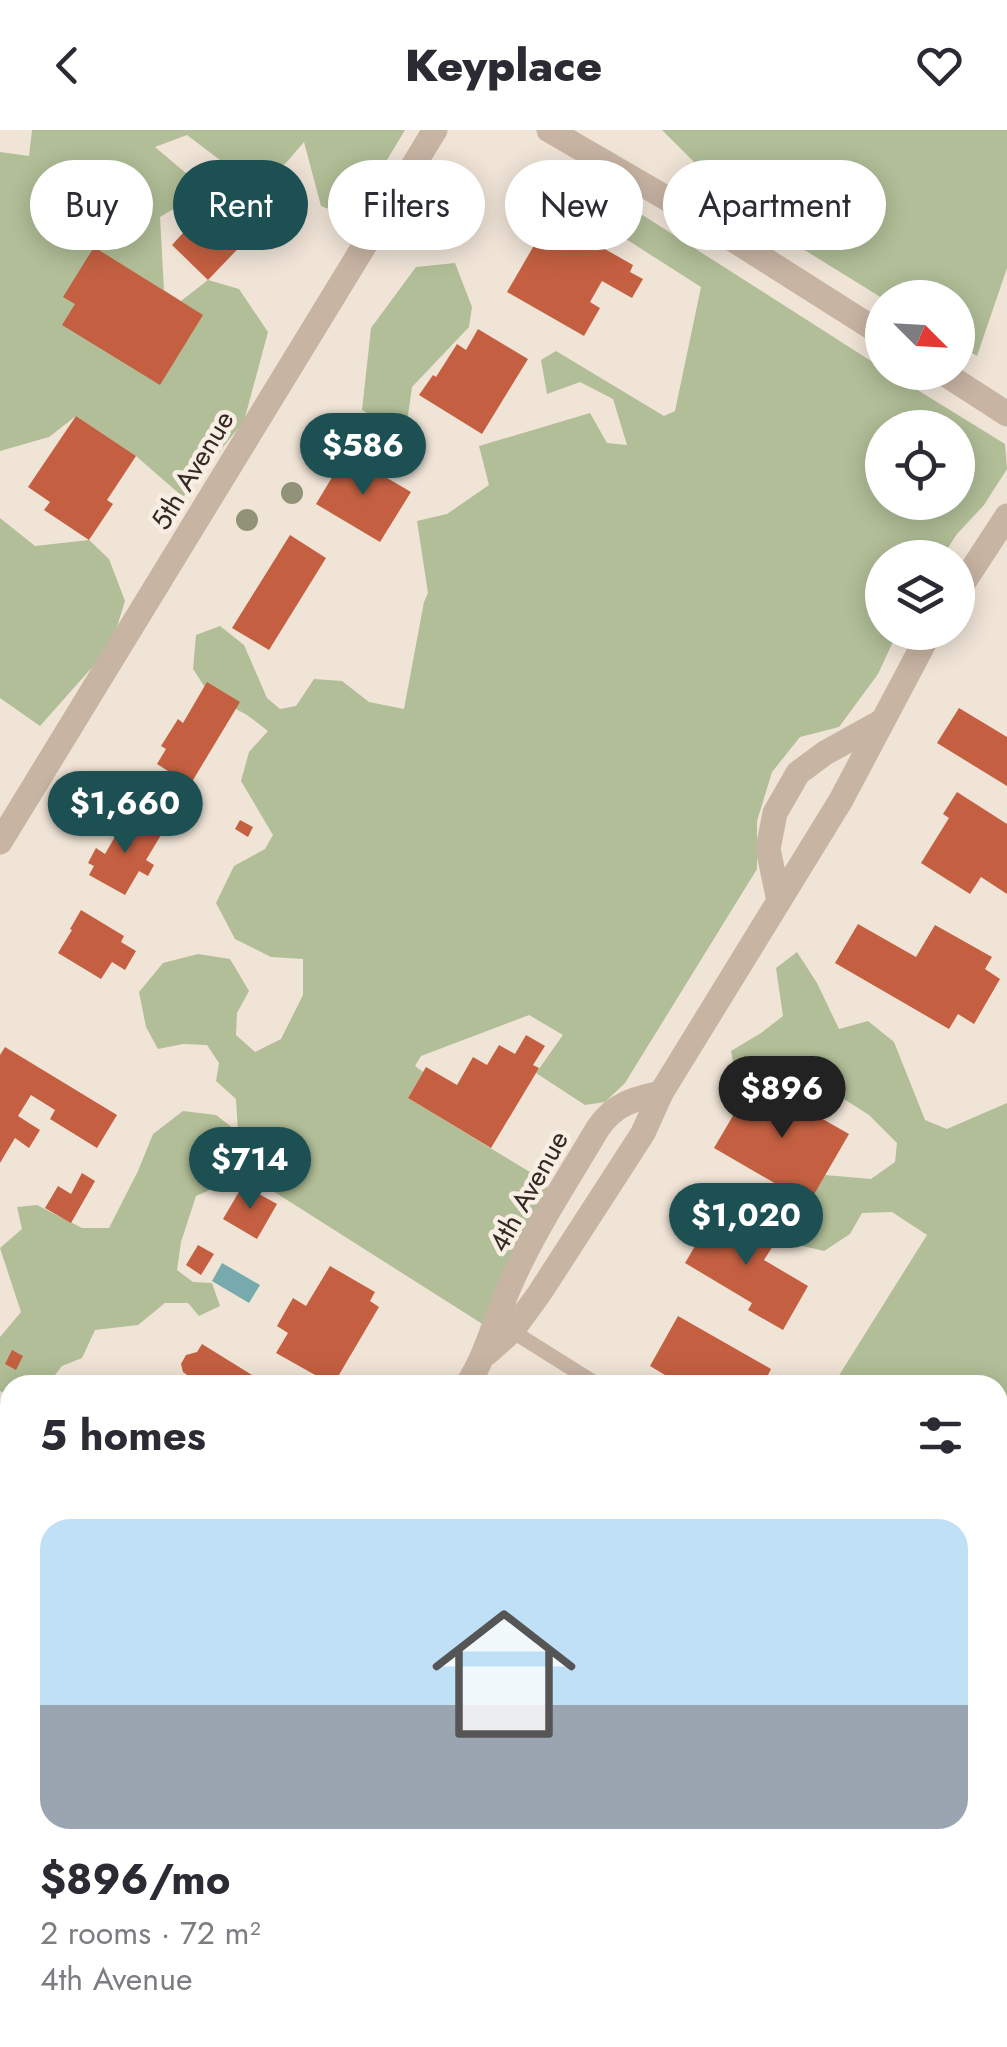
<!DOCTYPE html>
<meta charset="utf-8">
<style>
:root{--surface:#fff;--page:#f7f7f7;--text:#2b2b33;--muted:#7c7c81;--accent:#1c5053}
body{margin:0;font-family:Jost,sans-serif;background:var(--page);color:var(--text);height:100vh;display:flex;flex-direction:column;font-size:38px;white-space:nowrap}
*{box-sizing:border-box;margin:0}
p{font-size:32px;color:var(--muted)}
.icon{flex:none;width:55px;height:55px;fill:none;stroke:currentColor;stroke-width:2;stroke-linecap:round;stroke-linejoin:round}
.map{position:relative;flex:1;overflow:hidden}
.panel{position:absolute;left:0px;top:1245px;width:1008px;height:672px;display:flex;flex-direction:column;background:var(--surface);border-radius:30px 30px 0 0;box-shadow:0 5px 25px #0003}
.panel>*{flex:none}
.top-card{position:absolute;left:30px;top:30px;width:948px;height:90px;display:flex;gap:20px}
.needle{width:65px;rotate:114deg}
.buttons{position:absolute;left:865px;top:150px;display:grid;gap:20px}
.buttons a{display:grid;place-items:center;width:110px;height:110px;border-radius:50%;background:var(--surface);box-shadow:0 5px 25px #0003;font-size:50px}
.price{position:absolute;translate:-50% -85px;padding:0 22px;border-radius:35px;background:var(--accent);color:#fff;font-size:32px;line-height:65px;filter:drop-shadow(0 2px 5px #0008)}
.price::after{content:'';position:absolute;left:50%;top:60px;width:30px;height:22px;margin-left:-15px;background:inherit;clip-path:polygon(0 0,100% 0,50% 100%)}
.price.current{background:#222;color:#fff}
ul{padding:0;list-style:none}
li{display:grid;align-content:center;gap:20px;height:530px;padding:0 40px}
li span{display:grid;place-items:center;height:310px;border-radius:30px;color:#555}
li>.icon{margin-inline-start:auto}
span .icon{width:180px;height:180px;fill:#fffc;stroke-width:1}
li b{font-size:42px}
h2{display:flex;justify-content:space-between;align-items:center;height:120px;padding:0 40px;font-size:42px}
.pill{padding:0 35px;border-radius:45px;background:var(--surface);box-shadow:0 5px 25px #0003;font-size:35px;line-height:90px}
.pill.current{background:var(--accent);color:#fff}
header{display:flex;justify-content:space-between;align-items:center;height:130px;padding:0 40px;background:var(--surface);font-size:45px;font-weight:800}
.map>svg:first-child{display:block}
</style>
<header><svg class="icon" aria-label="back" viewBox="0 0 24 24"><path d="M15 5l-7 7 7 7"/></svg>Keyplace<svg class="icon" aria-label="heart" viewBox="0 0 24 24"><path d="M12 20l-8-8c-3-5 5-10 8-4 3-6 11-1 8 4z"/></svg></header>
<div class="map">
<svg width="1007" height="1917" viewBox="0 0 1007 1917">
<rect width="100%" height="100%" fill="#f0e4d7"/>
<g fill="#b1be97" fill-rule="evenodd">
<path d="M32 0H405L352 88 321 76 304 12 285 34 245 49 187 5 155 17 187 44 180 75 160 87 164 160 181 171 208 150 239 159 268 202 244 291 183 367 136 326 76 286 49 307 0 321V22L29 26Z"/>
<path d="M662 0H1007V138L977 226 958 214V168H882L748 85 747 69 714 52Z"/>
<path d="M641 84 882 238V242L890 243 1005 314 1007 339 984 375 957 404 942 427 882 428V502L897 503 878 544 839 597 800 607 772 642 757 691V739L625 953 605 972 585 975 536 943 563 905 529 885 421 926 415 936 423 942 408 968 548 1053 544 1082 484 1195 276 1063 239 1047 196 1066 181 1112 177 1140 193 1152 212 1153 220 1176 199 1186 188 1173H165L138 1195 95 1200 82 1228 62 1236 47 1255H10V1267L0 1261V1207L21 1182 0 1118 22 1099 17 1077 37 1075 82 1098H109L138 1041 153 1004 183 981 216 985 238 1002 236 969 216 951 219 933 207 915 183 914 158 919 146 897 139 862 163 833 198 824 230 829 249 861 237 883 236 905 255 922 281 909 303 865V829L271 827 235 809 216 773 234 736 265 719 273 705 241 651 249 622 268 601 247 585 210 565 193 539 196 505 220 496 244 515 267 568 280 579 296 576 314 549 342 551 369 572 404 579 424 472 428 463 417 391 447 384 489 355 479 316 590 283 607 313 627 315 613 269 580 252 547 264 541 230 556 221 664 286 675 281 701 157 618 104 623 88ZM882 298H958V372H882Z"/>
<path d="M455 133 472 177 469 197 412 257 407 292 425 308 421 317 362 280 371 198 416 137Z"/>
<path d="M0 388 35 416 89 410 109 429 125 471 111 516 40 596 0 568Z"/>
<path d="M797 822 817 853 839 899 868 891 894 912 925 990 947 999 1007 973V1917H656L653 1908H998V1255H833L927 1105 892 1082 862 1083 850 1104 824 1121 789 1113 798 1089 825 1045 871 1049 895 1032 897 1013 869 985 814 950H754L735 942 731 921 761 903 783 886 776 838Z"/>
<path d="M0 1310 10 1313V1459L0 1454Z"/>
<path d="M10 1640V1872L0 1893V1738L4 1731 0 1728V1641Z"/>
<path d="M92 1908H214L223 1917H93Z"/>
</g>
<path fill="#76aaac" d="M222 1133 260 1155 249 1173 212 1151Z"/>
<g fill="#c46041">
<path d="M216 67 253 103 208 150 172 115Z"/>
<path d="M554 81 608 111 603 118 633 135 630 142 643 149 632 168 602 151 590 172 600 178 584 206 507 162Z"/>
<path d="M94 117 203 185 160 255 62 195 75 174 63 167Z"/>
<path d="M478 199 528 229 482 304 419 265 433 245 436 247 457 214 466 220Z"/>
<path d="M76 286 136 326 107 370 113 374 89 410 44 380 50 372 28 357Z"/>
<path d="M346 324 411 362 380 412 316 374Z"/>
<path d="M290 405 326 428 269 520 232 498Z"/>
<path d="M207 552 240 572 190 655 157 634 166 619 161 616 178 589 183 593Z"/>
<path d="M959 578 1007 607V656L937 613Z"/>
<path d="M957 662 1007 694V764L981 747 970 764 921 733 949 688 943 684Z"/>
<path d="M127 686 161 705 146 730 154 735 148 746 139 741 125 765 89 745 94 736 88 733 96 718 105 724Z"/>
<path d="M240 690 253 697 248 707 235 699Z"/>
<path d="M81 780 124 806 121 812 136 821 125 840 112 832 101 849 58 823 72 800 70 799Z"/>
<path d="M858 794 916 827 935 795 992 827 985 839 1000 849 974 894 958 884 949 899 835 833Z"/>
<path d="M526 905 545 916 533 935 539 938 491 1018 408 968 426 937 457 955 473 927 487 935 499 915 515 924Z"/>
<path d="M5 917 117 985 97 1018 50 989 55 980 31 965 18 986 40 1000 29 1018 15 1008 0 1033V925Z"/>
<path d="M754 950 849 1004 809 1073 714 1018Z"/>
<path d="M82 1043 95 1051 71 1093 45 1078 58 1056 71 1064Z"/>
<path d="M243 1055 277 1074 257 1109 223 1089Z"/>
<path d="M718 1077 776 1111 764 1130 808 1156 783 1200 748 1180 752 1173 685 1133Z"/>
<path d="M198 1115 214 1124 201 1145 186 1135Z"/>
<path d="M330 1136 375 1162 370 1171 379 1177 333 1255 276 1223 288 1203 277 1196 293 1168 306 1176Z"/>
<path d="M678 1186 771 1239 763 1255H673L675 1251 650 1236Z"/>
<path d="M202 1214 252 1245 246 1255H181L187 1245 183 1242 181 1234 186 1225 197 1222Z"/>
<path d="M12 1220 23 1226 16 1240 5 1234Z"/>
<path d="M0 1591 10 1597V1650L0 1644Z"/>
<path d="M433 1908H511L514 1917H435Z"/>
</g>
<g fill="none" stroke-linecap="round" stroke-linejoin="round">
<g stroke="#b39e8e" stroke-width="6" stroke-dasharray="5 5" stroke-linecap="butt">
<path d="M998 1692 1007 1695"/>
<path d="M998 1833 1007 1835"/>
</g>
<path stroke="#c8b4a3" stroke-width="15" d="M512 1201 598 1255"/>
<g stroke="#c8b4a3" stroke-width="25">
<path d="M549 0 685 79 882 204"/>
<path d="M942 242 1007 284"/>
<path d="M958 461 1007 386"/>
<path d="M0 712 435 0"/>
<path d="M779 771 768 719 775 683 798 643 825 623 881 592"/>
<path d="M661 963 841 670 930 502"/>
<path d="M467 1255C487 1224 495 1189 510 1155 534 1100 568 1049 598 998 614 974 634 969 661 963L643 1003 539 1164 512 1201 486 1224"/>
<path d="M0 1283 10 1289"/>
<path d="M246 1908 251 1917"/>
<path d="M11 1917 12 1908"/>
<path d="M49 1917 58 1908"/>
</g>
</g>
<g fill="#909377">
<circle cx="292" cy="363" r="11"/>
<circle cx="247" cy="390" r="11"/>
<circle cx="126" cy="660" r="11"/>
</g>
<g text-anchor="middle" stroke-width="9" stroke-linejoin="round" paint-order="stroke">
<g font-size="28" fill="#332925" stroke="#f8eee3">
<text transform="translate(192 340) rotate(-59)" y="10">5th Avenue</text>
<text transform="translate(528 1061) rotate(-61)" y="10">4th Avenue</text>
</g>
</g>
</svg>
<div class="buttons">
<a><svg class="needle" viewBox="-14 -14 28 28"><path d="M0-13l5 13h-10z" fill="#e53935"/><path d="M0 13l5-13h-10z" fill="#7c7c81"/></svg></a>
<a><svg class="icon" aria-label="locate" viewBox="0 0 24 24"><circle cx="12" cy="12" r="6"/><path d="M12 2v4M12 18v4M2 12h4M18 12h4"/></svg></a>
<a><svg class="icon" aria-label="layers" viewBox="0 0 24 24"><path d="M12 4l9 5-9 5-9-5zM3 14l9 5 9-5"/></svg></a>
</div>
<b class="price" style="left:363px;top:368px">$586</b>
<b class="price" style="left:125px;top:726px">$1,660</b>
<b class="price current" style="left:782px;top:1011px">$896</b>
<b class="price" style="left:250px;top:1082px">$714</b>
<b class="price" style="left:746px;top:1138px">$1,020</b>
<div class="top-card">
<a class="pill">Buy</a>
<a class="pill current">Rent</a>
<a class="pill">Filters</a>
<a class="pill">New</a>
<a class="pill">Apartment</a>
</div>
<section class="panel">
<h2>5 homes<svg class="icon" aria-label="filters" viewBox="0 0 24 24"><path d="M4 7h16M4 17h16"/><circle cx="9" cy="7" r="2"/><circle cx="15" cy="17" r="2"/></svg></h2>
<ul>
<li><span style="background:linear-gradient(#bfe0f5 60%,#9aa5b1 0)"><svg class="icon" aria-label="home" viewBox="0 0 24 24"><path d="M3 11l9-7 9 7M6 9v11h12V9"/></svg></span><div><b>$896/mo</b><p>2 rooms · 72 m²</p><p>4th Avenue</p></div></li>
</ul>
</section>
</div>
